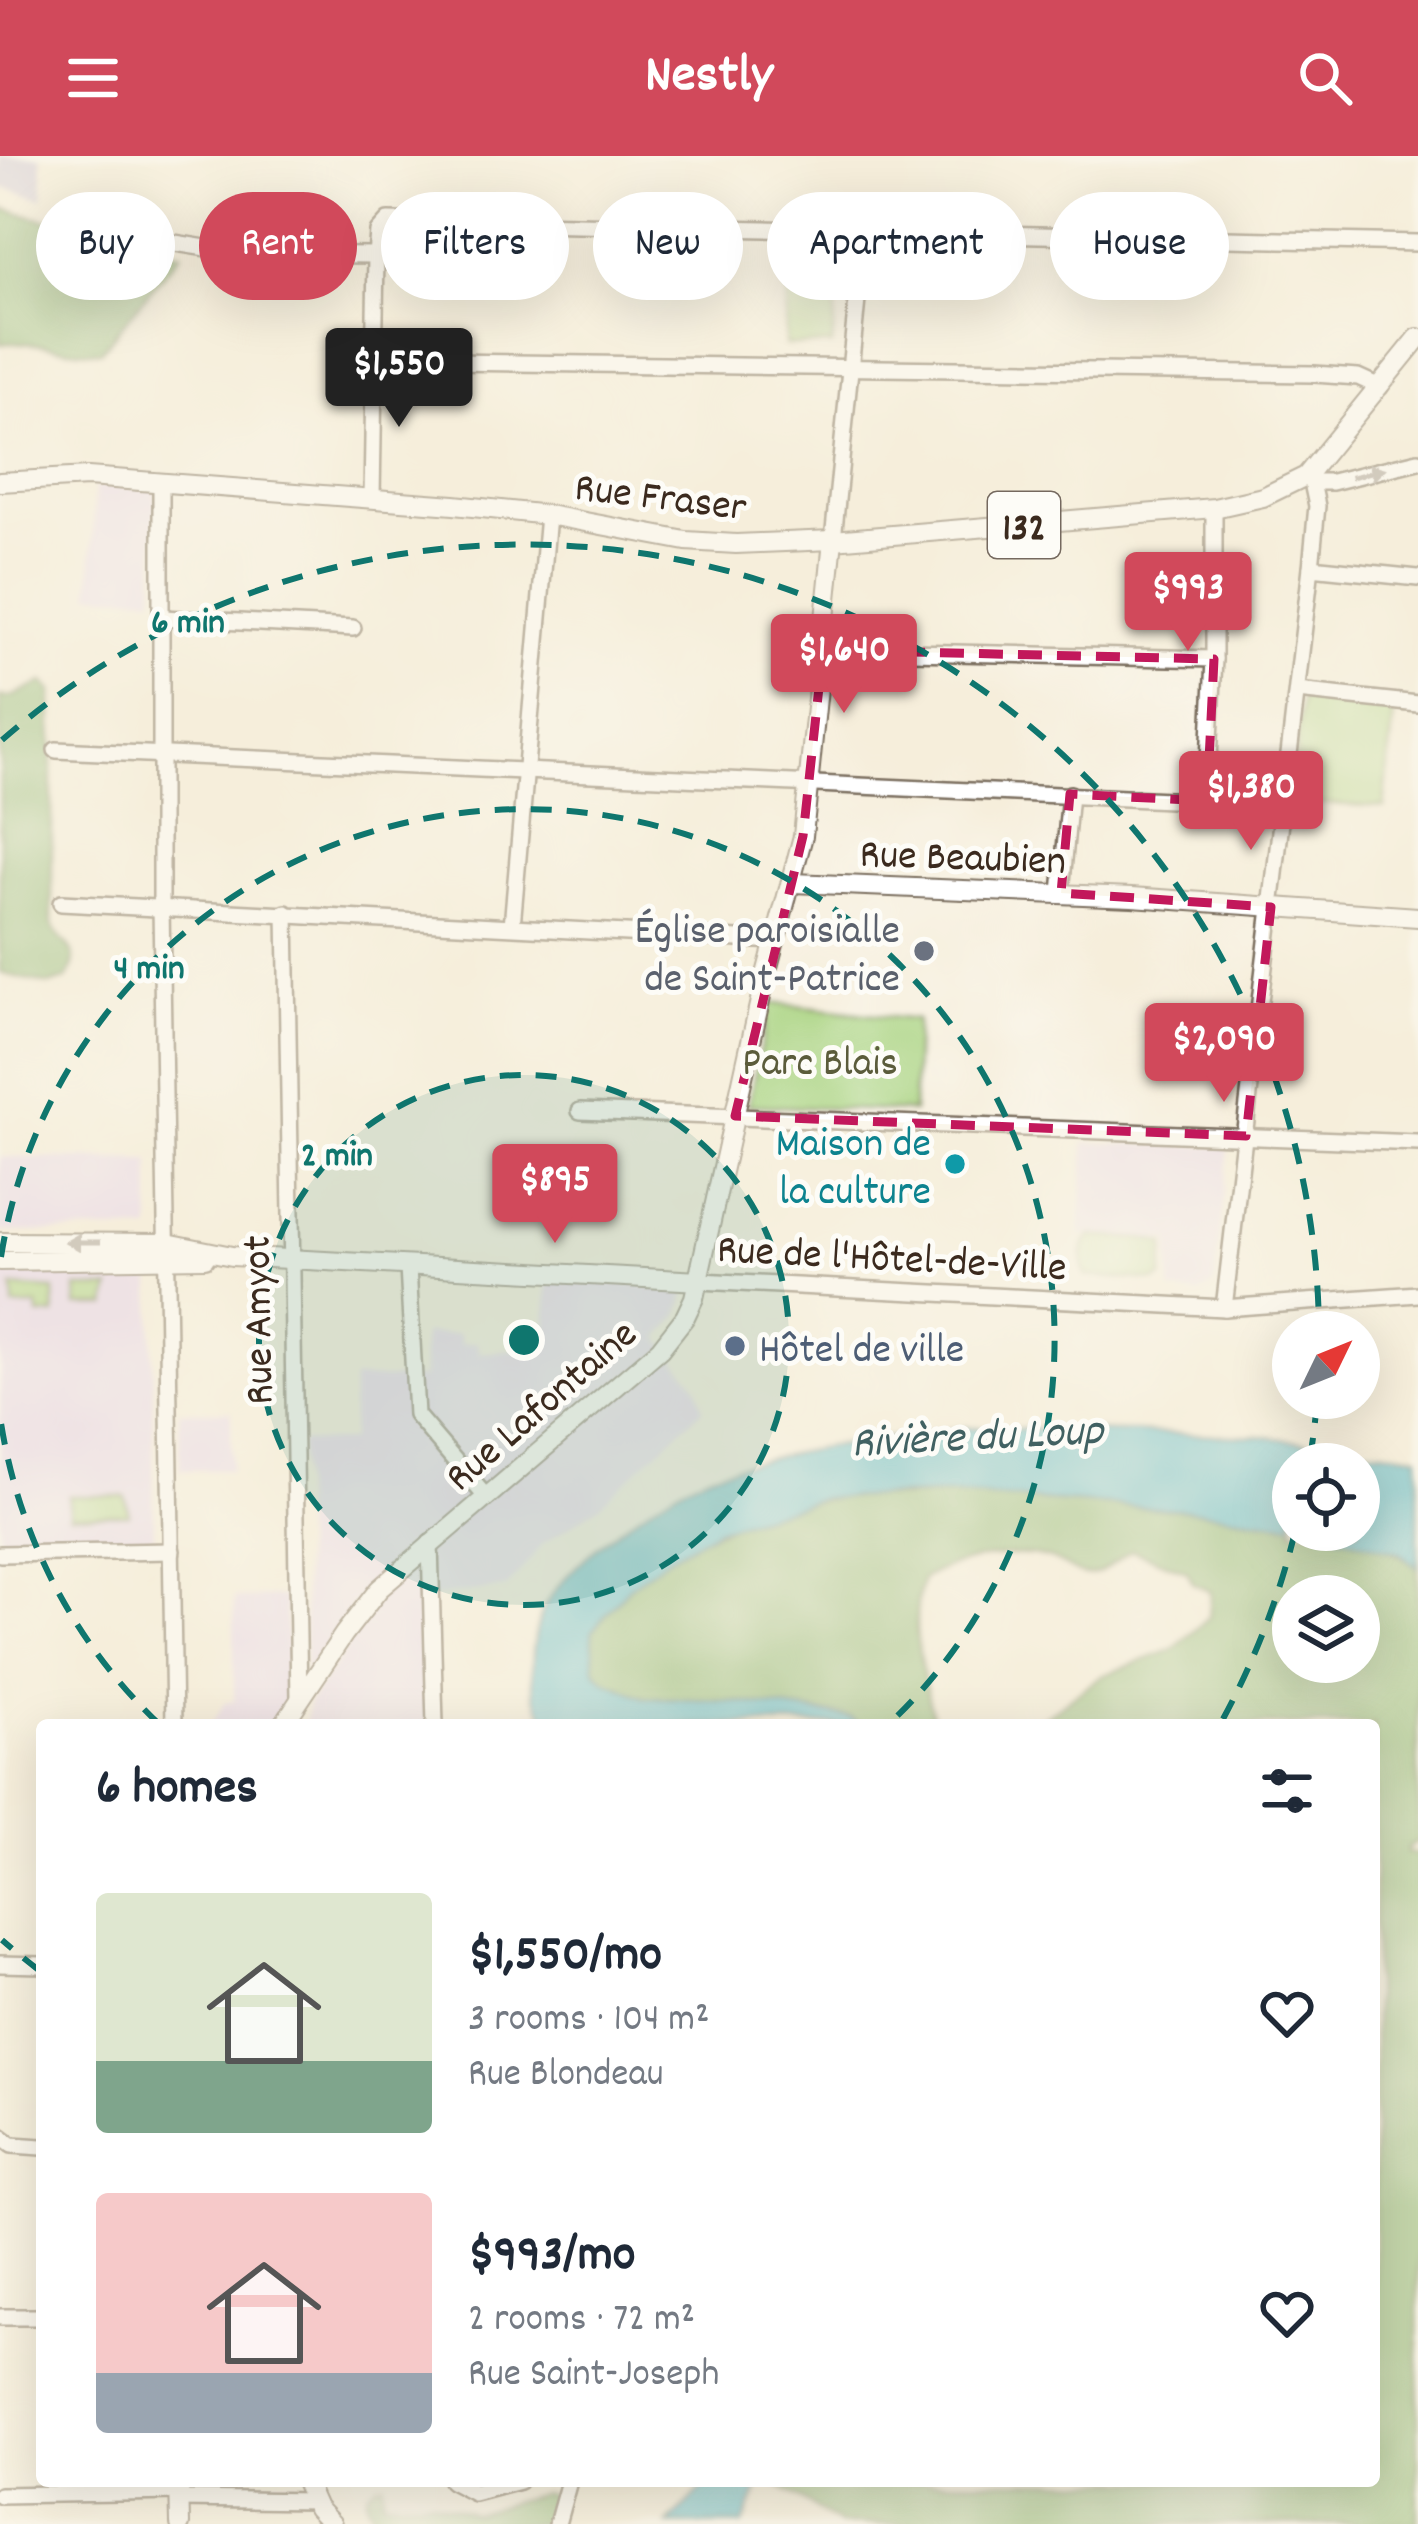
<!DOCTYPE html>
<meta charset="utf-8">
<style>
:root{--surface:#fff;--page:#f2f2f3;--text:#1f2937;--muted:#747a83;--accent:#d1495b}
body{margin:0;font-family:Dekko,sans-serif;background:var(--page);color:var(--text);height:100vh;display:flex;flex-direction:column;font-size:45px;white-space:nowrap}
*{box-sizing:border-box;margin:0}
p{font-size:39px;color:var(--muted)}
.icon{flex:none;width:66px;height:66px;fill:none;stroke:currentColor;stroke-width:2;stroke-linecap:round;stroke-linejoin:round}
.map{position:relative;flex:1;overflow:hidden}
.drawer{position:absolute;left:36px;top:1563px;width:1344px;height:768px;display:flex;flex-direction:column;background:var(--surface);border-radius:12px;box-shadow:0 12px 48px #0002}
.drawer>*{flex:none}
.banner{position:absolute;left:36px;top:36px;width:1347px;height:108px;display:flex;gap:24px}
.needle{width:78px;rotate:47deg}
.fabs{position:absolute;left:1272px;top:1155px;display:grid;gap:24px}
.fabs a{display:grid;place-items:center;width:108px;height:108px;border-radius:50%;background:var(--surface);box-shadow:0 12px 48px #0002;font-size:60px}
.price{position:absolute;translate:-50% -102px;padding:0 27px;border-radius:12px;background:var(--accent);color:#fff;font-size:39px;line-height:78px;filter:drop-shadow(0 3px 6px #0008)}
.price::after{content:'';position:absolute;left:50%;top:72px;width:36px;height:27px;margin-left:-18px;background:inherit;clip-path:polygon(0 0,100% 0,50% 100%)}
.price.on{background:#222;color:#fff}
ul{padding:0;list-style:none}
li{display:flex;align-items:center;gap:36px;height:300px;padding:0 60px}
li span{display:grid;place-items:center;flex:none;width:336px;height:240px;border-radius:12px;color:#555}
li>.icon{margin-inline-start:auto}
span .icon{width:144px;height:144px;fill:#fffc;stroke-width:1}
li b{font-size:51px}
h2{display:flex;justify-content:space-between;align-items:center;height:144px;padding:0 60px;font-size:51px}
.tag{padding:0 42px;border-radius:54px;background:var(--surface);box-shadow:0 12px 48px #0002;font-size:42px;line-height:108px}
.tag.on{background:var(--accent);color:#fff}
header{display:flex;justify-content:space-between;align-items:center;height:156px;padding:0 60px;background:var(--accent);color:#fff;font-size:54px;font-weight:700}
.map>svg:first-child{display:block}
</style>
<header><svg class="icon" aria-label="menu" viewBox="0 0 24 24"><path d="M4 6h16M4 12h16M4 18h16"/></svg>Nestly<svg class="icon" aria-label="search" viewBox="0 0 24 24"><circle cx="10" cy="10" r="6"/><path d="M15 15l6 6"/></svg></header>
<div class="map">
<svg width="1418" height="2368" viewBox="0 0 1418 2368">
<rect width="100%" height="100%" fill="#fdfcf7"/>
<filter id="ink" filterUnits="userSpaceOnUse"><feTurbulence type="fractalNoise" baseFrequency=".00833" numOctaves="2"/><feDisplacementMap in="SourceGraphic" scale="24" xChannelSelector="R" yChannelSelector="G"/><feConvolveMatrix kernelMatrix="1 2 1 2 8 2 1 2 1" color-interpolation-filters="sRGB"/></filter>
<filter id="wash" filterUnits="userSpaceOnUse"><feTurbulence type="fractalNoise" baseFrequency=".004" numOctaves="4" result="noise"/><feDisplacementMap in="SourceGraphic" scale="48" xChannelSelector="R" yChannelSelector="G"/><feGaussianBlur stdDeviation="2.7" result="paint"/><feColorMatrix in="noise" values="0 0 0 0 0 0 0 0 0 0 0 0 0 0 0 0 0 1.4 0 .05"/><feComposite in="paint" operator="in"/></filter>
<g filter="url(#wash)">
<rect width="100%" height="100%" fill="#f6eedb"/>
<g fill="#e5d3f0">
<path d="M95 330 156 332 154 441 90 438Z"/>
<path d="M1085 986 1229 991 1214 1129 1199 1139 1170 1135 1169 1084 1080 1079Z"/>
<path d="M0 1001 151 1005V1075L0 1076Z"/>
<path d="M0 1116 152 1117 154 1381 0 1382Z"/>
<path d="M548 1123 688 1132 679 1160 660 1182 697 1230 703 1253 599 1350 543 1388 507 1432 432 1441 435 1569H305L309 1546 369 1458 355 1447 308 1516 305 1514 300 1286 351 1285 353 1223 423 1222V1178H459L460 1188 477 1186 480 1197 546 1192Z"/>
<path d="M179 1255H231V1314H180Z"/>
<path d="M285 1441 288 1522 292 1540 279 1569H211L225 1546 234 1545V1442Z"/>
<path d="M191 2325H297L299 2335 191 2334Z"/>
</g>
<path fill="#c7c0d8" d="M0 0H41L44 43 0 31Z"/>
<g fill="#a7d27e" stroke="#717e4e" stroke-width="3">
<path d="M788 134 838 137 832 189H785Z"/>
<path d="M1302 537 1395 547 1384 651 1291 646Z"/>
<path d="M770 847 916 864 913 956 748 949Z"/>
<path d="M1091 1080 1145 1083 1165 1088 1162 1122 1155 1125 1085 1120C1081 1106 1080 1091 1091 1080Z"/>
<path d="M13 1131 54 1134 55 1159H39L38 1150 14 1151Z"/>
<path d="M77 1132H111L108 1150H77Z"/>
<path d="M69 1340H125L129 1358 69 1359Z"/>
</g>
<g fill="#85b46d" stroke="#606f46" stroke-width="3" fill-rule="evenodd">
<path d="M0 52 181 97 101 195C68 197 35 183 0 188Z"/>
<path d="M44 526 52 535V768C61 794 87 790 66 824L49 829 0 817V540L9 542Z"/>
<path d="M857 1339 901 1342 945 1339 1190 1354 1293 1368V1374C1335 1374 1384 1385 1418 1411V1686L1408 1692 1407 1697 1418 1698V2368H840L772 2325H1374V1569H1033L1101 1520 1174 1493 1209 1461 1211 1436 1193 1427 1187 1415 1132 1394C1117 1402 1102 1422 1083 1419 1072 1417 1061 1406 1050 1403 1016 1392 953 1404 923 1423 906 1473 925 1519 934 1569H861L850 1561 738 1546 645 1542 606 1525 595 1514 592 1475C648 1389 759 1350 857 1339ZM1293 1440H1359V1506H1293Z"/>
<path d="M383 2326V2344H432L474 2358 542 2337 553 2340 555 2346 544 2368H378C369 2351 358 2342 376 2327Z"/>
</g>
<g fill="#49b4c7" stroke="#426f72" stroke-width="3">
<path d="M967 1271 1259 1280 1418 1299V1411L1398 1396 1318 1374H1359V1308H1293V1368L1190 1354 945 1339 824 1342 720 1372 666 1403 628 1432 592 1475 595 1514 606 1525 645 1542 738 1546 850 1561 861 1569H550C545 1559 536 1547 534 1536 530 1513 533 1475 543 1454 564 1407 672 1327 721 1314 801 1292 886 1282 967 1271Z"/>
<path d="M710 2325H762L744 2368H668Z"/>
</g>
</g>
<g filter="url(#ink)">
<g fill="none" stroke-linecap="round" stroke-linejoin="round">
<defs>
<g id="minor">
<path d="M175 87 243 98 376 99"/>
<path d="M374 205 1314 218 1358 221 1380 231"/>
<path d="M161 326V750L174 1569"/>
<path d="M1318 326H1332L1418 305"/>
<path d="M372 342 376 99 378 76 388 65 1418 87"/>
<path d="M833 384 864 74"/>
<path d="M1311 411 1418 422"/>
<path d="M163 462 353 472"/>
<path d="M823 494 1214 503"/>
<path d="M1297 535 1418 548"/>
<path d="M56 594 1282 649"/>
<path d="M1207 645 1214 503V352"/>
<path d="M1061 737 1070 638"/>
<path d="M61 747 776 785"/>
<path d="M286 757 299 1543"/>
<path d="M512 770 548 359"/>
<path d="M580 955 1418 987"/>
<path d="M408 1111 416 1259 486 1341"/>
<path d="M700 1125 1224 1152 1418 1138"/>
<path d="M1224 1152 1311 411 1317 350 1313 331"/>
<path d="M430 1387 435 1569"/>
<path d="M0 1398 172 1395"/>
<path d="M0 1808 42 1809"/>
<path d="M0 1980 12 1989 42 1991"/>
<path d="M0 2161H42"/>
<path d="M451 2325 474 2337 519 2325"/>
<path d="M0 2339 179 2336"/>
<path d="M179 2343 313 2345"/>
<path d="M557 2368 569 2325"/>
</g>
<g id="major">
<path d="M0 326 88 321 454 349 548 359 686 385 736 388 833 384 1214 352 1263 341 1306 320 1418 182"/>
<path d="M793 727 1132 741 1418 761"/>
<path d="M0 1086 167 1087 232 1100 700 1125"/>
<path d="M0 1105 205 1102"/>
<path d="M283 1569 344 1478 379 1433 660 1193 685 1161 694 1142 765 822 803 680 833 384"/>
<path d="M179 2325 180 2368"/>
<path d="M305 2325 317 2352 332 2368"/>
</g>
</defs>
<use href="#minor" stroke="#7c6f60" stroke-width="20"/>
<use href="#major" stroke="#7c6f60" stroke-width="22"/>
<use href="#minor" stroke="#fff" stroke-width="15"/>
<use href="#major" stroke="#fff" stroke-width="18"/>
</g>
<defs><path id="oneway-solid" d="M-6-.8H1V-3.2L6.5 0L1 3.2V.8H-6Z" transform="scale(3)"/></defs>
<g fill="#a79f9a">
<use href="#oneway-solid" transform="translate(1368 317) rotate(-14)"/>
<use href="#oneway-solid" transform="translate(83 1086) rotate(-180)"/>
</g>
</g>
<path d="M0 0H1418V2368H0ZM823 494 1214 503 1207 645 1070 638 1061 737 1271 751 1246 980 735 960 803 680Z" fill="#f6eedb" fill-opacity=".55" fill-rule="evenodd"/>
<path fill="none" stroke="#c2185b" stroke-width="9" stroke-dasharray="24 15" stroke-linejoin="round" d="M823 494 1214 503 1207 645 1070 638 1061 737 1271 751 1246 980 735 960 803 680Z"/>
<circle cx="524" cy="1184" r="265" fill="#0f766e" fill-opacity=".12"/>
<g fill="none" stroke="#0f766e" stroke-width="6" stroke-dasharray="21 15">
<circle cx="524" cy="1184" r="265"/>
<path d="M159 1568A530 530 0 0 1 1 1267M1 1101A530 530 0 1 1 889 1568"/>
<path d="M1317 1246A795 795 0 0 1 1310 1302M1295 1376A795 795 0 0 1 1223 1563M40 1815A795 795 0 0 1 2 1784M2 584A795 795 0 0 1 1319 1170"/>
</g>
<circle fill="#6b7280" stroke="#fdfcf7" stroke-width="4.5" cx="924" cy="795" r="12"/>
<circle fill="#0f9aa8" stroke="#fdfcf7" stroke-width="4.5" cx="955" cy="1008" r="12"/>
<circle fill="#5c6f8a" stroke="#fdfcf7" stroke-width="4.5" cx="735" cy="1190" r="12"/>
<g text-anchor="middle" stroke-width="10" stroke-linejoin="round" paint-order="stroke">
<rect fill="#fdfcf7" stroke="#75695f" stroke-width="3" x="988" y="336" width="72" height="66" rx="9"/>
<g font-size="39" font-weight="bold" fill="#3b2a1e">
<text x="1024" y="383">132</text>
</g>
<g font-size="42" fill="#3b2a1e" stroke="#fdfcf7">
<text transform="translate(661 338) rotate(7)" y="15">Rue Fraser</text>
<text transform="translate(963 698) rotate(2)" y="15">Rue Beaubien</text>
<text transform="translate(892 1099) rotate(3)" y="15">Rue de l'Hôtel-de-Ville</text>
<text transform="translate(255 1164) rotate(-91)" y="15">Rue Amyot</text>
<text transform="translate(539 1247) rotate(-41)" y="15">Rue Lafontaine</text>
</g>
<g font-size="42" fill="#5b616d" stroke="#fdfcf7" text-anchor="end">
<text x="900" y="786">Église paroisialle<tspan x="900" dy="48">de Saint-Patrice</tspan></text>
</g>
<g font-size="42" fill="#5b5c3b" stroke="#fdfcf7">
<text x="820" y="918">Parc Blais</text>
</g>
<g font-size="42" fill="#0d838f" stroke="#fdfcf7" text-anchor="end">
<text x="931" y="999">Maison de<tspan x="931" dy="48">la culture</tspan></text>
</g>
<g font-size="42" fill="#4e5e75" stroke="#fdfcf7" text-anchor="start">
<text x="759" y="1205">Hôtel de ville</text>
</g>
<g font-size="45" font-style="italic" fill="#416162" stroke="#fdfcf7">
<text transform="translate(977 1277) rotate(-3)" y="16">Rivière du Loup</text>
</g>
</g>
<circle cx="524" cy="1184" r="18" fill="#0f766e" stroke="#fdfcf7" stroke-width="6"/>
<g font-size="36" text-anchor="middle" font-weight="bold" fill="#0f766e" stroke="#fdfcf7" stroke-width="10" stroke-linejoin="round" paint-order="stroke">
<text x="188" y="476">6 min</text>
<text x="149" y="822">4 min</text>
<text x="337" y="1009">2 min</text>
</g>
</svg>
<div class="fabs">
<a><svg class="needle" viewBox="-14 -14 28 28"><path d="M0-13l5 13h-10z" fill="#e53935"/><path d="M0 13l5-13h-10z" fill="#747a83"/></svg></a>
<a><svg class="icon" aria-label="locate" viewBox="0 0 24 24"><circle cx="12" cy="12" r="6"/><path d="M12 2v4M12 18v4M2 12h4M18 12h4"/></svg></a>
<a><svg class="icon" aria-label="layers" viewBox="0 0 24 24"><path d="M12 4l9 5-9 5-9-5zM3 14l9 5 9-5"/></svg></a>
</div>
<b class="price on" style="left:399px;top:274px">$1,550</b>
<b class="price" style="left:1188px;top:498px">$993</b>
<b class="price" style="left:844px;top:560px">$1,640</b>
<b class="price" style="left:1251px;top:697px">$1,380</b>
<b class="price" style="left:1224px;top:949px">$2,090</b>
<b class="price" style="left:555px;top:1090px">$895</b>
<div class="banner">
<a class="tag">Buy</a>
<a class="tag on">Rent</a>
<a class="tag">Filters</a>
<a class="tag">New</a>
<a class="tag">Apartment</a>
<a class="tag">House</a>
</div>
<section class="drawer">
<h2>6 homes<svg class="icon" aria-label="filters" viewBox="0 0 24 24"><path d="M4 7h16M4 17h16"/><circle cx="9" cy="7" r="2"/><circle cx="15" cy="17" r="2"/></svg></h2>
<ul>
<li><span style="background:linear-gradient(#dfe7d0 70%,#7fa58c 0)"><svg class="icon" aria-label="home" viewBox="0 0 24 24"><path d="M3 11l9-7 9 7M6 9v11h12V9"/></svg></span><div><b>$1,550/mo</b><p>3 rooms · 104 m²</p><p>Rue Blondeau</p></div><svg class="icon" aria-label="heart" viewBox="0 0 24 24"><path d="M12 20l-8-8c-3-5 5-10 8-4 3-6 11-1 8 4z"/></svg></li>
<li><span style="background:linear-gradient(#f6c9c9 75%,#9aa5b1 0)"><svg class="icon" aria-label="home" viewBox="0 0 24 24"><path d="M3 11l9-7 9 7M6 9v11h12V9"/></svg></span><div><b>$993/mo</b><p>2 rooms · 72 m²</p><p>Rue Saint-Joseph</p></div><svg class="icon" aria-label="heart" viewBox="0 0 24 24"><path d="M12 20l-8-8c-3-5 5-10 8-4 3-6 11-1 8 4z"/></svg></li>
</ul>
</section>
</div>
